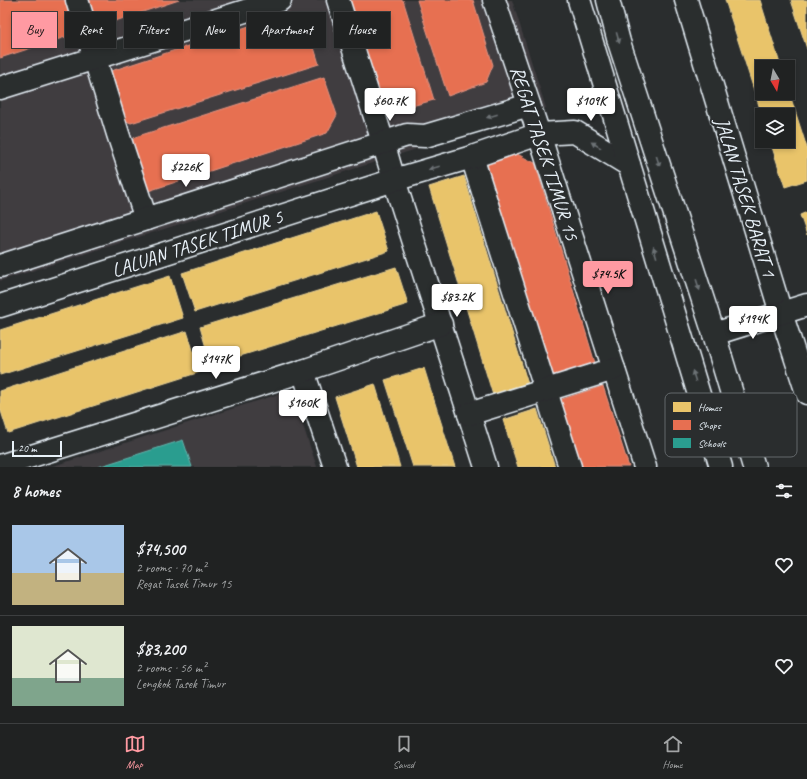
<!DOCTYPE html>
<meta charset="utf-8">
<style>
:root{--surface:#202222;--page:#2d2f2f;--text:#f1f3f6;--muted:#a2a4a5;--line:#3d3f40;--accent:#ff9aa2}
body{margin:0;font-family:Caveat,sans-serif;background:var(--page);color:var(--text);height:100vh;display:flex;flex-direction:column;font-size:15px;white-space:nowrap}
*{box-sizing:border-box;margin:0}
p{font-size:13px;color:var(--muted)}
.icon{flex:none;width:22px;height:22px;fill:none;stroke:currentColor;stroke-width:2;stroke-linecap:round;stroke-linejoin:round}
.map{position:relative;height:467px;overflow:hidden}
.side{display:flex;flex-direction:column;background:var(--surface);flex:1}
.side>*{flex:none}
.guide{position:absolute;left:12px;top:12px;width:400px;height:36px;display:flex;gap:8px}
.needle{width:26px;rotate:170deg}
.tools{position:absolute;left:755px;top:60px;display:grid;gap:8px}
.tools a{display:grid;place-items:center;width:40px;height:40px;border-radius:0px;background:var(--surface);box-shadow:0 2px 6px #0003,0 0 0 1px var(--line);font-size:20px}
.scale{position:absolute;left:12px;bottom:10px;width:50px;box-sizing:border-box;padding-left:4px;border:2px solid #e8f1f8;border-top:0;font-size:11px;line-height:14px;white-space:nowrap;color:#e8f1f8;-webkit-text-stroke:3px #2a2d2e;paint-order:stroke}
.price{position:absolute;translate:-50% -34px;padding:0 9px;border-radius:4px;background:#fff;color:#222;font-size:13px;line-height:26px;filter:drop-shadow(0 1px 2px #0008)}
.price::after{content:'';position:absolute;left:50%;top:24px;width:12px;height:9px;margin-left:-6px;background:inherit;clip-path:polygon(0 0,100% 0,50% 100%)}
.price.selected{background:var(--accent);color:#111}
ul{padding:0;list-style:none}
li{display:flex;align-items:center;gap:12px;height:100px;padding:0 12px}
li+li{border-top:1px solid var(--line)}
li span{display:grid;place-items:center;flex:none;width:112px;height:80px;border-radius:0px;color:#555}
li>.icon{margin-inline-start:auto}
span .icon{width:48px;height:48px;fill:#fffc;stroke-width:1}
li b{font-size:17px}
h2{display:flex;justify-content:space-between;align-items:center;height:48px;padding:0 12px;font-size:17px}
.tag{padding:0 14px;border-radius:0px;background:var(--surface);box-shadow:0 2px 6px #0003,0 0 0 1px var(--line);font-size:14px;line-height:36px}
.tag.selected{background:var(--accent);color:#111}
.dock{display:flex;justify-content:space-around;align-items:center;height:56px;border-top:1px solid var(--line);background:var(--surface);font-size:11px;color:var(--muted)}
.dock a{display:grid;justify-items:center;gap:2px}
.dock .selected{color:var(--accent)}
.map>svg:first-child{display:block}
</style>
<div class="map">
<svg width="807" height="467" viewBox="0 0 807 467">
<rect width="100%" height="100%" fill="#2a2d2e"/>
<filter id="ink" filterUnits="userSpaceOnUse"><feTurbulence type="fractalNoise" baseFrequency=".025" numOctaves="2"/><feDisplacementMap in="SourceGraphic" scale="8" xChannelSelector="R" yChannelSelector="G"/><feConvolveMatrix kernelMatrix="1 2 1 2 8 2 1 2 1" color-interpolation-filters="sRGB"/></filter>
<g filter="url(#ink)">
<g fill="#3f3c40">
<path d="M0 0H512L546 108 0 281Z"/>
<path d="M291 390 317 467H50Z"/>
</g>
<g fill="#e9c46a" stroke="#e9d295">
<path d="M725 0H760L781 67H762V93H788V89L807 148V180L785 187 770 141H788V115H762Z"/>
<path d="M791 0H807V49Z"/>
<path d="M464 176 531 394 496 405 429 187Z"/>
<path d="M376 211 389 251 195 312 182 273Z"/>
<path d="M807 212V235L800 215Z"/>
<path d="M396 267 408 304 211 365 200 327Z"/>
<path d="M170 276 183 318 0 375V330Z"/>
<path d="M187 331 200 372 8 433 0 408V391Z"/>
<path d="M424 368 455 467H413L385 380Z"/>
<path d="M375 384 400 467H357L335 397Z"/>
<path d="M537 409 555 467H518L503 420Z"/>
</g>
<g fill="#e76f51" stroke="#e79683">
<path d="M0 0H69L78 33 0 58Z"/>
<path d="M85 0H179L94 28Z"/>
<path d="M347 0H403L434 100 393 111 379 104Z"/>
<path d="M417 0H473L493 65 486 82 448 96Z"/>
<path d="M289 13 307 24 319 64 131 123 119 118 105 73Z"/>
<path d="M324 77 337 115 327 133 142 193 128 147 135 137Z"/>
<path d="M517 154 535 163 598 373 554 385 485 165Z"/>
<path d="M603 386 629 467H581L559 400Z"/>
</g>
<path fill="#2a9d8f" stroke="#63b6ae" d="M183 440 192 467H98Z"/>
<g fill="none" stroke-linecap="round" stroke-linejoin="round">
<defs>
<g id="minor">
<path d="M77 0 118 134 146 219"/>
<path d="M338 0 383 142 394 180 486 467"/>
<path d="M494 0 539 134 645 467"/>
<path d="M686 0 781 313 807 393"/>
<path d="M0 88 280 0"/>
<path d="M472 157 570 467"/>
<path d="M0 266 407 135 425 136 529 105"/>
<path d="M0 306 394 180 472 157 539 134 575 132 629 165"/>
<path d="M714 334 807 305"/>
<path d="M303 371 335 467"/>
<path d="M469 414 614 369"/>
<path d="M0 466 303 371 441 324"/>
</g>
<g id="major">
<path d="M579 0 721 467"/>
<path d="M608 0 619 42 714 334 754 467"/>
</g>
</defs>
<use href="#minor" stroke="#e8f1f8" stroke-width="25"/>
<use href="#major" stroke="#e8f1f8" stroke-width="25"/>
<use href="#minor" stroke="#2a2d2e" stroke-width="22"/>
<use href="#major" stroke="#2a2d2e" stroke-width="22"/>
</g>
<defs><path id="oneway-solid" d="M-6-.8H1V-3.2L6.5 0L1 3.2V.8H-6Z"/></defs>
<g fill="#6c7275">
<use href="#oneway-solid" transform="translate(618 38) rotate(74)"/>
<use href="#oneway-solid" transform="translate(492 116) rotate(163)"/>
<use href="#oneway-solid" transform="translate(596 145) rotate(-148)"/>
<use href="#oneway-solid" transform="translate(658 161) rotate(72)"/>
<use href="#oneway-solid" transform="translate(434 168) rotate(164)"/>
<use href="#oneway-solid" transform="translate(655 252) rotate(-107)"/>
<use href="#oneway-solid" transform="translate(698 285) rotate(72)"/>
<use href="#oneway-solid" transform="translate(694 376) rotate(-107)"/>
</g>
</g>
<g text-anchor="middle" stroke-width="4" stroke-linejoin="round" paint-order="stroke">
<g font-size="20" fill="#e8f1f8" stroke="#2a2d2e">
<text transform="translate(545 153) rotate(72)" y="7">REGAT TASEK TIMUR 15</text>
<text transform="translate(746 197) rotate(73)" y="7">JALAN TASEK BARAT 1</text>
<text transform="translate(197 243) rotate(-18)" y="7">LALUAN TASEK TIMUR 5</text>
</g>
</g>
<rect x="665" y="393" width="132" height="64" rx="6" fill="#2a2d2e" stroke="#63686b" stroke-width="1"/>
<rect x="673" y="402" width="18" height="10" fill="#e9c46a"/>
<rect x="673" y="420" width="18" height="10" fill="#e76f51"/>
<rect x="673" y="438" width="18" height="10" fill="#2a9d8f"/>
<g font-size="11" fill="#e8f1f8">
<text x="698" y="411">Homes</text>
<text x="698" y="429">Shops</text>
<text x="698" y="447">Schools</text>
</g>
</svg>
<div class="tools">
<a><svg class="needle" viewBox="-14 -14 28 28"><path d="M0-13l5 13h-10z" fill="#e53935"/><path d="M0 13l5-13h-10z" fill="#a2a4a5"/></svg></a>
<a><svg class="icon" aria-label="layers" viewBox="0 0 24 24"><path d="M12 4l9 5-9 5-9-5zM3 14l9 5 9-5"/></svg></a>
</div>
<div class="scale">20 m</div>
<b class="price" style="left:390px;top:122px">$60.7K</b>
<b class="price" style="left:591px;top:122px">$109K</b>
<b class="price" style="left:186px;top:188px">$226K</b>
<b class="price selected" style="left:608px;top:295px">$74.5K</b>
<b class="price" style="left:457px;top:318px">$83.2K</b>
<b class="price" style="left:753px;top:340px">$194K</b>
<b class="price" style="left:216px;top:380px">$147K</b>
<b class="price" style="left:303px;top:424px">$160K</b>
<div class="guide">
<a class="tag selected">Buy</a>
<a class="tag">Rent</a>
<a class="tag">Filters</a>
<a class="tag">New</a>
<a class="tag">Apartment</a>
<a class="tag">House</a>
</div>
</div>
<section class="side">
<h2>8 homes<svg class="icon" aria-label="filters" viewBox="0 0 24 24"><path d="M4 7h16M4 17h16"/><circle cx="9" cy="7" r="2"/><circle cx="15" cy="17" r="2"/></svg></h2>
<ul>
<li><span style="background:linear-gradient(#a9c7e8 60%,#c2b280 0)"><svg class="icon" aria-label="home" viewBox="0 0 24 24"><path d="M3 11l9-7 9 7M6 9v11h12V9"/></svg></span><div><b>$74,500</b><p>2 rooms · 70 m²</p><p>Regat Tasek Timur 15</p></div><svg class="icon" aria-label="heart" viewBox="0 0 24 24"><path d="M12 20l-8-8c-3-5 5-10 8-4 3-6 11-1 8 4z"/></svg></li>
<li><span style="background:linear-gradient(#dfe7d0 65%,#7fa58c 0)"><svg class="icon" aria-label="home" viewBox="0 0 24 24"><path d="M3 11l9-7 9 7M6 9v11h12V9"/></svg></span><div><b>$83,200</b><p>2 rooms · 56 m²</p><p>Lengkok Tasek Timur</p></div><svg class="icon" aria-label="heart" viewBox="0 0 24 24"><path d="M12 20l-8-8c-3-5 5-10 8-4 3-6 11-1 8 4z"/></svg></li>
</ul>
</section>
<nav class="dock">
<a class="selected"><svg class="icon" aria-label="map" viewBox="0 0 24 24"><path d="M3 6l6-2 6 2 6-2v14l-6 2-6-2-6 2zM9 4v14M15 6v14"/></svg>Map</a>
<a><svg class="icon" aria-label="saved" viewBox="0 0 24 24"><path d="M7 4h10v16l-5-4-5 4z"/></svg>Saved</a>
<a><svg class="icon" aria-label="home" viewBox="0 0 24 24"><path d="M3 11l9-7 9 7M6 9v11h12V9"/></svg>Home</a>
</nav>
